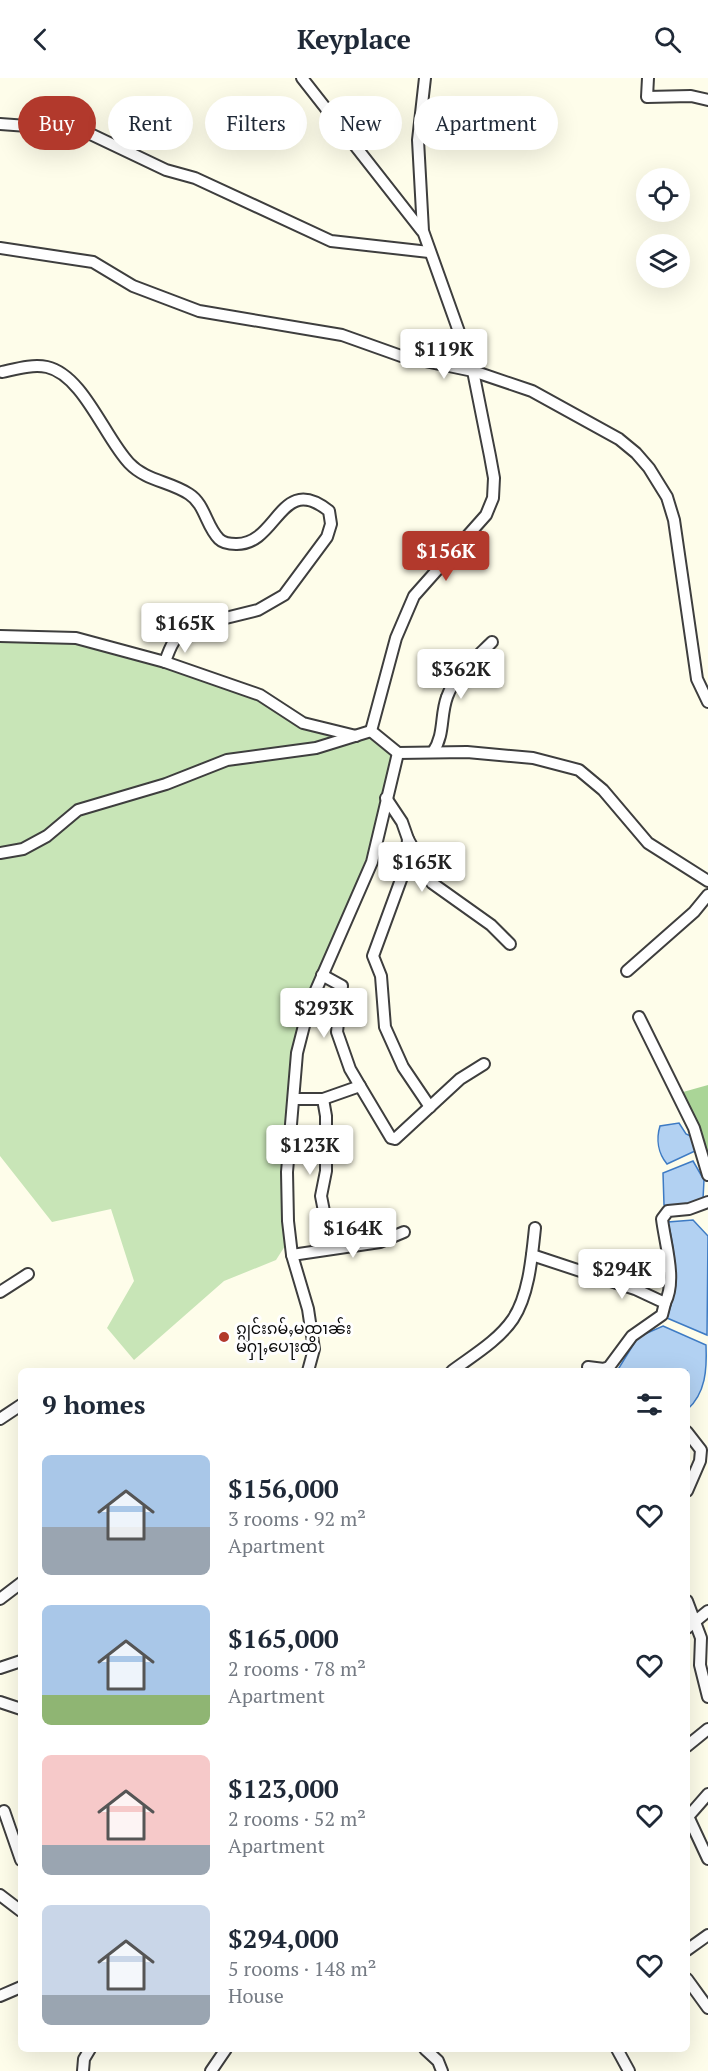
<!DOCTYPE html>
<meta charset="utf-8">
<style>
:root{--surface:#fff;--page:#f2f2f3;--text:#1f2937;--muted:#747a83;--accent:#b2392c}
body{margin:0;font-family:"PT Serif","Noto Sans Myanmar",serif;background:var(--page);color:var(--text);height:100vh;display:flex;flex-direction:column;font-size:22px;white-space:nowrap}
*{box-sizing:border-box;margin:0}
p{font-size:20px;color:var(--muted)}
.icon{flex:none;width:33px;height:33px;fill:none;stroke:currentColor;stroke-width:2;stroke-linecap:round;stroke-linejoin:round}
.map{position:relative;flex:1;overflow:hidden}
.side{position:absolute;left:18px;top:1290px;width:672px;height:684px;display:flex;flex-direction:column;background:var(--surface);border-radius:9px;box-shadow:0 6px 24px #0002}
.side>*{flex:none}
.banner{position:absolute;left:18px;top:18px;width:672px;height:54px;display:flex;gap:12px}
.controls{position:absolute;left:636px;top:90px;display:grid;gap:12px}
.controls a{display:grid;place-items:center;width:54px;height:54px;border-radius:50%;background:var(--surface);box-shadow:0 6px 24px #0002;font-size:30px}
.price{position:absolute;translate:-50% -51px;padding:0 14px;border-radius:6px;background:#fff;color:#222;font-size:20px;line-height:39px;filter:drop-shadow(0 2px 3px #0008)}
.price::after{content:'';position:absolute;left:50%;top:36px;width:18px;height:14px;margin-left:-9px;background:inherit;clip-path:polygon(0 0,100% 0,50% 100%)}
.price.active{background:var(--accent);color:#fff}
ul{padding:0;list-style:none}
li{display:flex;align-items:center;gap:18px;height:150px;padding:0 24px}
li span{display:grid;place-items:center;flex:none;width:168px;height:120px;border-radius:9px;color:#555}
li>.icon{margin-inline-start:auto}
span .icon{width:72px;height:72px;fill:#fffc;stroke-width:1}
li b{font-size:26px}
h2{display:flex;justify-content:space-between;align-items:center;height:72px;padding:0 24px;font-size:26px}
.chip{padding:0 21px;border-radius:27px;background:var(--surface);box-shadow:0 6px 24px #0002;font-size:21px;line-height:54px}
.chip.active{background:var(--accent);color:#fff}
header{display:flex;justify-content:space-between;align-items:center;height:78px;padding:0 24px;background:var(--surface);font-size:27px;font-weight:700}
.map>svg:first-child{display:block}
</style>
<header><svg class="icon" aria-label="back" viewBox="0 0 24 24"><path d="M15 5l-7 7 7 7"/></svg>Keyplace<svg class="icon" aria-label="search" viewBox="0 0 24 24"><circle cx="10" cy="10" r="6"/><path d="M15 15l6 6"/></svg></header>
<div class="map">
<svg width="708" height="1993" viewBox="0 0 708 1993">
<rect width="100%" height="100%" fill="#fefdea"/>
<path fill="#c8e5b7" d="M0 555 115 568 265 620 338 653 371 651 402 670 390 718 307 933 286 1112 285 1168 276 1182 224 1203 134 1282 107 1250 134 1203 111 1131 52 1144 0 1078Z"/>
<path fill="#aad597" d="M708 1007V1089L676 1016Z"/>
<g fill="#b2d1f2" stroke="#3e7bc4" stroke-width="1.5">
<path d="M679 1045 686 1056 695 1060V1073L667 1086C658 1075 656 1061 660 1048Z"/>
<path d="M693 1083 704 1102 703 1121 683 1129 664 1127 663 1095Z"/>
<path d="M693 1142 708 1158 707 1257 667 1240C679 1207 676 1178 668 1144Z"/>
<path d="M663 1248 706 1267C707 1291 706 1315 687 1332V1293H617L638 1259Z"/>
</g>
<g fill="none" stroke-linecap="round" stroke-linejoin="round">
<defs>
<g id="minor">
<path d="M302 0 422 153"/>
<path d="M425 0 418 62 423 153 473 293 490 378 494 400 493 420 486 437 414 518 396 560 371 653 398 675 467 674 533 680 579 692 603 712 648 765 708 803"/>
<path d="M648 0 647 19 691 18 708 22"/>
<path d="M0 46 82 52 166 92 195 100 331 163 429 174"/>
<path d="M0 170 93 184 133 208 199 233 342 257 401 278 473 293 532 313 619 361 636 375 649 390 667 419 674 442 697 601 708 624"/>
<path d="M2 294C16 291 32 286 47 289 83 297 105 360 129 385 146 403 169 403 189 416 205 426 206 448 219 461 223 465 230 466 236 466 278 467 280 394 329 433L331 446 327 459 284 517 258 532 189 549C175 557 170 569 165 584"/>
<path d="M0 558 76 560 165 584 260 617 303 645 356 658"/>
<path d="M433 674C445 656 440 638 447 619 454 598 477 579 492 564"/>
<path d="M386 720 402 744 408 761 432 805 491 847 510 866"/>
<path d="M408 761 406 788 373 878 381 898 385 949 403 989 430 1029"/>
<path d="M0 775 23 771 47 758 78 732 166 706 227 682 316 670 371 653"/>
<path d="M627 893 694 834 708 817"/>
<path d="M322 897 342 908 337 954 350 991 360 1008"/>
<path d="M639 939 694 1050 708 1097"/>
<path d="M295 1021H323L360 1008 391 1060 395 1061 460 1001 484 986"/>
<path d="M323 1021 326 1038V1093L321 1118 331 1169"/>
<path d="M292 1177 380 1164 404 1154"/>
<path d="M532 1177 635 1211 665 1225 662 1237 632 1258 609 1289 604 1291 588 1289"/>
<path d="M0 1214 28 1196"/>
<path d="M665 1225C677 1202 665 1166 662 1141L668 1133 689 1131 708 1124"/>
<path d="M308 1293 314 1271 308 1231 292 1177 288 1143 287 1094 297 975 309 928 372 784 398 675"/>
<path d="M452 1293C472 1278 498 1263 513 1241 529 1217 532 1178 535 1150"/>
<path d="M0 1341 21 1327"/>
<path d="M687 1354 701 1372 700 1383 687 1413"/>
<path d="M0 1521 21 1505"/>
<path d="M687 1523 701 1560 700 1587 708 1619"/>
<path d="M687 1550 708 1533"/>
<path d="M0 1590 21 1583"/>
<path d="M0 1624 21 1631"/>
<path d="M687 1668 708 1651"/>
<path d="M4 1733 21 1782"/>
<path d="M687 1736 708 1781"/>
<path d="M687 1740 708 1716"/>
<path d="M0 1817 21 1833"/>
<path d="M687 1872 708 1857"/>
<path d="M687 1901 708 1930"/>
<path d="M0 1918 21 1909"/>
<path d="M425 1971 438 1983 442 1993"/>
<path d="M617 1971 629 1993"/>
<path d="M83 1993 84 1981 90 1971"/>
<path d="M211 1993 226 1971"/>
</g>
</defs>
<use href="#minor" stroke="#3e3e3e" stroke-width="14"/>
<use href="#minor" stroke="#fff" stroke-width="10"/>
</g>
<circle fill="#b2392c" stroke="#fff" stroke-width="2" cx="224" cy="1259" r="6"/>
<g text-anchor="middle" stroke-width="6" stroke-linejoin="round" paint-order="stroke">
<g font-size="16" fill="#0b0b0b" stroke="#fff" text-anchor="start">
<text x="236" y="1256">ၵျွင်းၵမ်ႇမထၢၼ်း<tspan x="236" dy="18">မႁႃႇပေႃးထိ</tspan></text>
</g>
</g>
</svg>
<div class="controls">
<a><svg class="icon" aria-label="locate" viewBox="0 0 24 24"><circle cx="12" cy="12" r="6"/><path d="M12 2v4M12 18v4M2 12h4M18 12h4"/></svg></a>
<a><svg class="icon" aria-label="layers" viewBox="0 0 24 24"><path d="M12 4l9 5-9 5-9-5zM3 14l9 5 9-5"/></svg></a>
</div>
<b class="price" style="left:444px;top:302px">$119K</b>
<b class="price active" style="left:446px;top:504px">$156K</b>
<b class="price" style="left:185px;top:576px">$165K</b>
<b class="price" style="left:461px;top:622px">$362K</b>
<b class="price" style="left:422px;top:815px">$165K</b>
<b class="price" style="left:324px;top:961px">$293K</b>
<b class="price" style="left:310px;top:1098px">$123K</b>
<b class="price" style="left:353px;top:1181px">$164K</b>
<b class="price" style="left:622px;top:1222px">$294K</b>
<div class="banner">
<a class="chip active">Buy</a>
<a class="chip">Rent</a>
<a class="chip">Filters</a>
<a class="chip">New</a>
<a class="chip">Apartment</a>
</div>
<section class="side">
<h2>9 homes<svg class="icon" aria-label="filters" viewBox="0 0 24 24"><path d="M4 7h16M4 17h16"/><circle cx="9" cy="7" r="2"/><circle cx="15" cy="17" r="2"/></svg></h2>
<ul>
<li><span style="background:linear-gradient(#a9c7e8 60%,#9aa5b1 0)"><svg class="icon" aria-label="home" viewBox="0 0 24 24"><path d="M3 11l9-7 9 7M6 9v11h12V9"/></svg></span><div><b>$156,000</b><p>3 rooms · 92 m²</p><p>Apartment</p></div><svg class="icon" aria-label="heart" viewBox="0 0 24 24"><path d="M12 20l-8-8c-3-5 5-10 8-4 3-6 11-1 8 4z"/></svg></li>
<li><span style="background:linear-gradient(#a9c7e8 75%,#8fb573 0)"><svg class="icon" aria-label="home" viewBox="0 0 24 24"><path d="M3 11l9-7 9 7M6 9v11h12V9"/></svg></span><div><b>$165,000</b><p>2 rooms · 78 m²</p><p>Apartment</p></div><svg class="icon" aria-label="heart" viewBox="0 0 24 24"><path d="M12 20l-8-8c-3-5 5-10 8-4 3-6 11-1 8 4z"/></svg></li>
<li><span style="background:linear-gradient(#f6c9c9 75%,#9aa5b1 0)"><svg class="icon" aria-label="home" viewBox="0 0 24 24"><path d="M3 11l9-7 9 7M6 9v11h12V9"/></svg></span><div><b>$123,000</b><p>2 rooms · 52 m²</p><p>Apartment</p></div><svg class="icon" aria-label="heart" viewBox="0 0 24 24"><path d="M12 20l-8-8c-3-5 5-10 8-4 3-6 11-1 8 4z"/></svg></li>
<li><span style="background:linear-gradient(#c9d6e8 75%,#9aa5b1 0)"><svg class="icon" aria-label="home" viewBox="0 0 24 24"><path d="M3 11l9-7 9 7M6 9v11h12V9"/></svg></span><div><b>$294,000</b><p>5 rooms · 148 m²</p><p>House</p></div><svg class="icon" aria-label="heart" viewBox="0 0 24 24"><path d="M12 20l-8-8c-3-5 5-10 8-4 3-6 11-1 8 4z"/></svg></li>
</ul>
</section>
</div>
